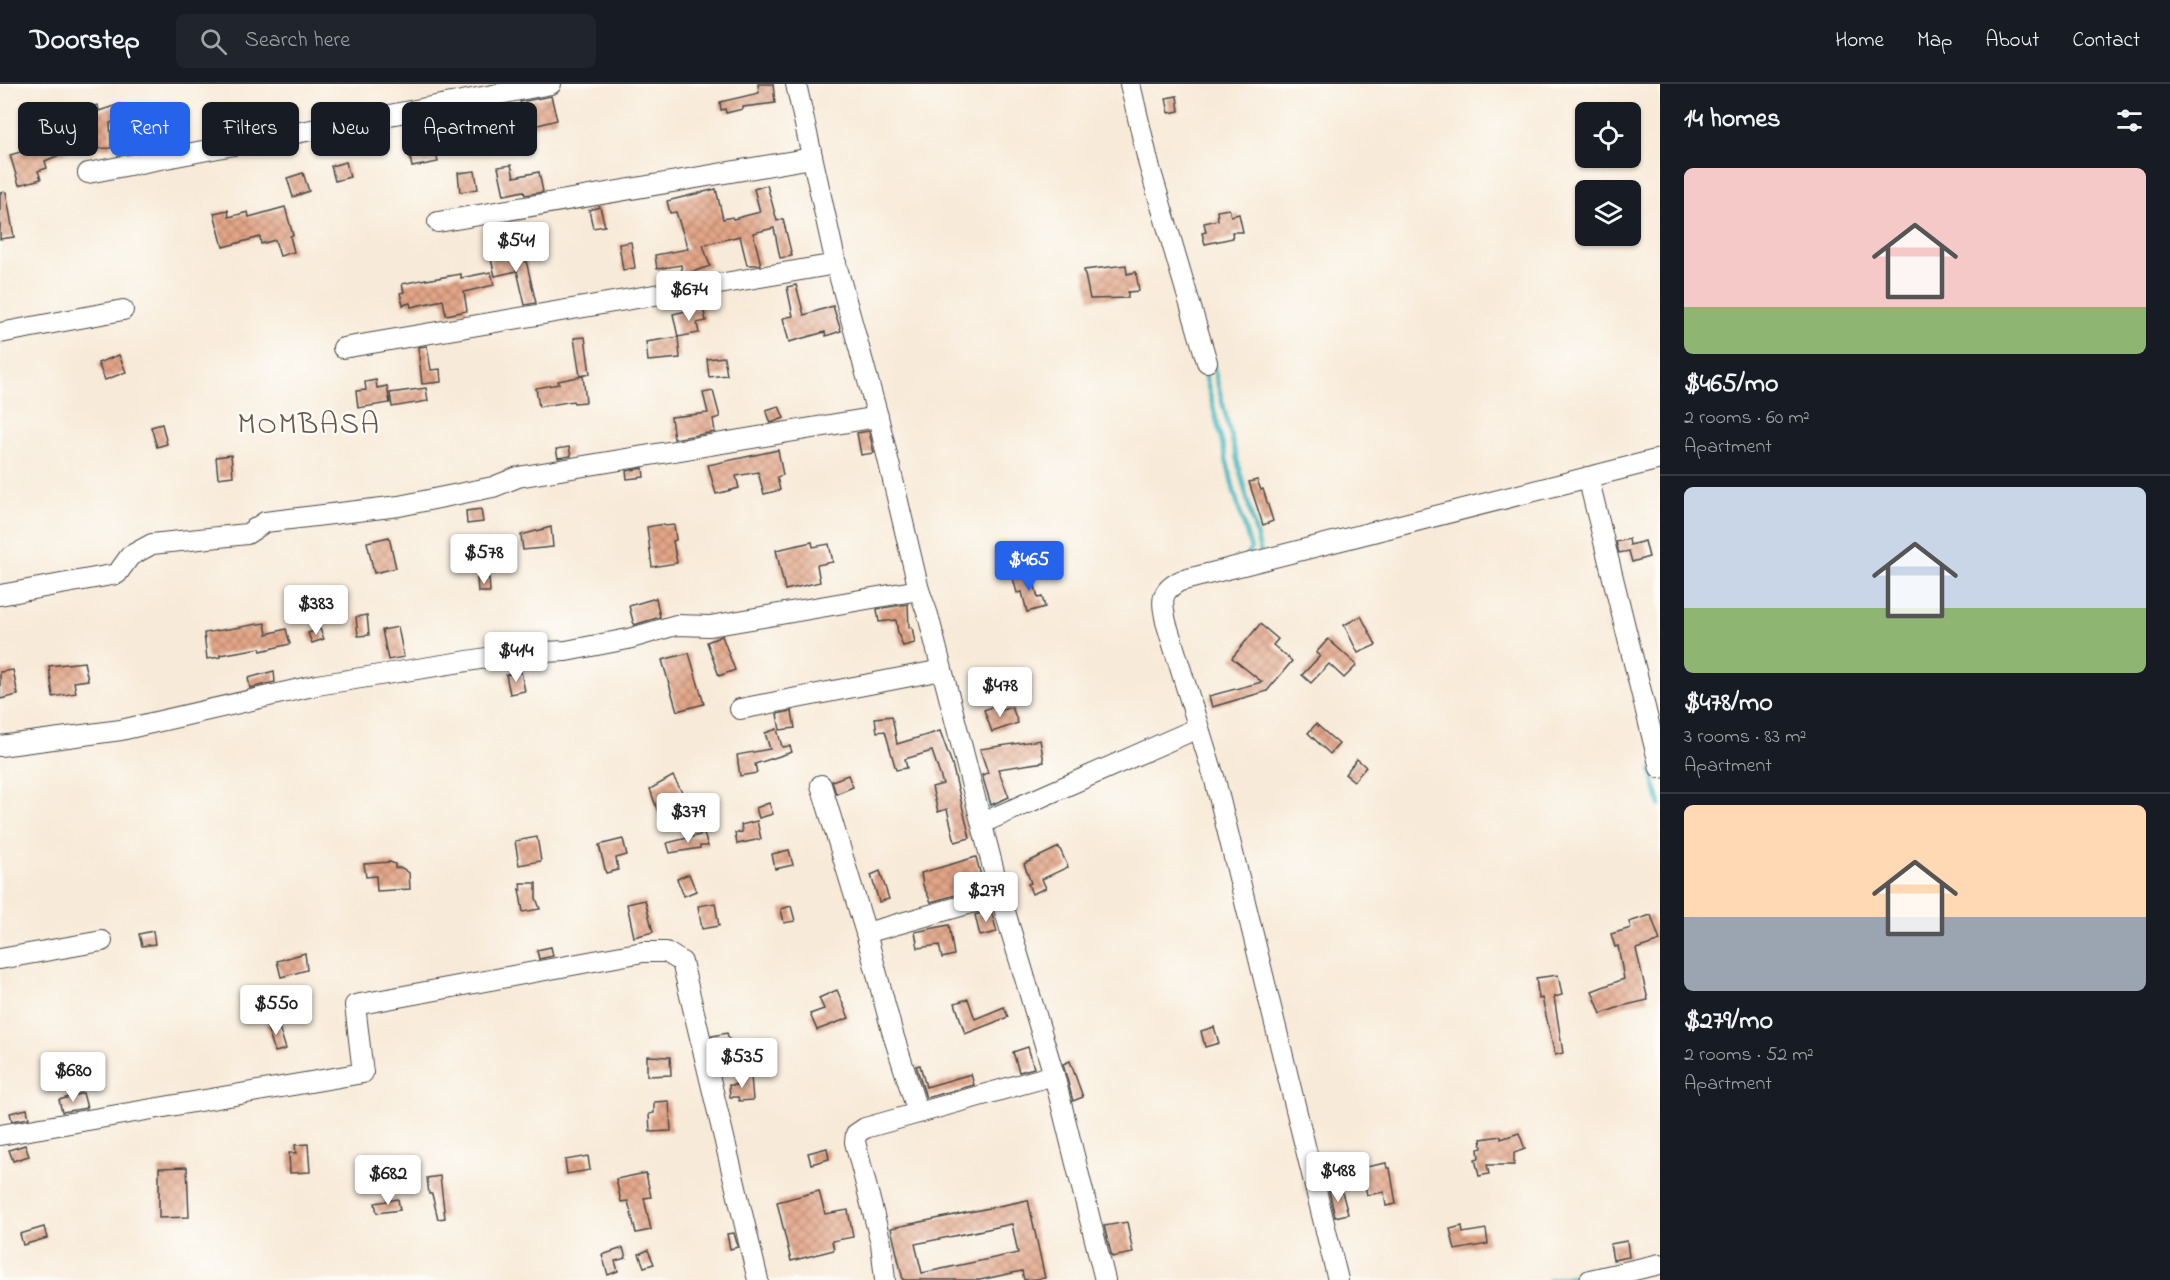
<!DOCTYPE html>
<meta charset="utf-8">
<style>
:root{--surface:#171b24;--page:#20242c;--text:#f1f3f6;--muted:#9ea1a6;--line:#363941;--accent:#2563eb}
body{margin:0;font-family:"Indie Flower",sans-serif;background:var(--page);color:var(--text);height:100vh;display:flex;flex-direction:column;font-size:22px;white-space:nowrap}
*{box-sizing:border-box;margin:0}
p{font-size:20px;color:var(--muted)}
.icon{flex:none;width:33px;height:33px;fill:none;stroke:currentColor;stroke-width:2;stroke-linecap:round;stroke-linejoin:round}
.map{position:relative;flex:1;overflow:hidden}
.drawer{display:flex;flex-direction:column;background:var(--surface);width:510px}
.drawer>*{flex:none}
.guide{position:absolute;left:18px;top:18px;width:570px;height:54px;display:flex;gap:12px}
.tools{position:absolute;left:1575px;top:18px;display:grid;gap:12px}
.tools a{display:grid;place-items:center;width:66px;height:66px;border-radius:9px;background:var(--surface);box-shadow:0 2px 4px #0004;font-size:30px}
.price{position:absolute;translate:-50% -51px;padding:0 14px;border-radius:6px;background:#fff;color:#222;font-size:20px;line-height:39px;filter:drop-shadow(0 2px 3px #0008)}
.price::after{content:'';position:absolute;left:50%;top:36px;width:18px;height:14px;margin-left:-9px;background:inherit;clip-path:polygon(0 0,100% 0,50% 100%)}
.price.active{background:var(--accent);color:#fff}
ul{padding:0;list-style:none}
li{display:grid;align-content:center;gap:12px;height:318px;padding:0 24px}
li+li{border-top:2px solid var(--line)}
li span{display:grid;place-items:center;height:186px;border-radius:9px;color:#555}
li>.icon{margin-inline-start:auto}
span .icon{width:108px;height:108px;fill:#fffc;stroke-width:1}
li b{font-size:26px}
h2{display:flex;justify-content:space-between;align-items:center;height:72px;padding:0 24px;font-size:26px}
.tag{padding:0 21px;border-radius:9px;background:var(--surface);box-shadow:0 2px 4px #0004;font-size:21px;line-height:54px}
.tag.active{background:var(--accent);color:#fff}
header{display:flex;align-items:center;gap:36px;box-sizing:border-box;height:84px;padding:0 30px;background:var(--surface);border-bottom:2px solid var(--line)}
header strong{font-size:28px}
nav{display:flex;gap:33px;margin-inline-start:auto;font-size:21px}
.search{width:420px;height:54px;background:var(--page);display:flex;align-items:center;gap:15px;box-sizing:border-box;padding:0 21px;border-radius:9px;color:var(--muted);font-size:22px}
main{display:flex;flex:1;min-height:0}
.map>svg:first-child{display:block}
</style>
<header>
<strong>Doorstep</strong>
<div class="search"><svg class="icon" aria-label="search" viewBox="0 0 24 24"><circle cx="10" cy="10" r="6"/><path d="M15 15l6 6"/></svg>Search here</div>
<nav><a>Home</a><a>Map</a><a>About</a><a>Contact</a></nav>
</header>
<main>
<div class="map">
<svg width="1660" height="1196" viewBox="0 0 1660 1196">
<defs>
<pattern id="building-cross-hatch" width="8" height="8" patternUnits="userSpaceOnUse" patternTransform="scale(1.5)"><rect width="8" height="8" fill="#e3a688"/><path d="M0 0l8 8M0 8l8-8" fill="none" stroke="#b8876f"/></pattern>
</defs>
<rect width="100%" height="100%" fill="#fdfcf7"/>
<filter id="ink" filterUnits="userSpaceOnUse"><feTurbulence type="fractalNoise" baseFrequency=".0167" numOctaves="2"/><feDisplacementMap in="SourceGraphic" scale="12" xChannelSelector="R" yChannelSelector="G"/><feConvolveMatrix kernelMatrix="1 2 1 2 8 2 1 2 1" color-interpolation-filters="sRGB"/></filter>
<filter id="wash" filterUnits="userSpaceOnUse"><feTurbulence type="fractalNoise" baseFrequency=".008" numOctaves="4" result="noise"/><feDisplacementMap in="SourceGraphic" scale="24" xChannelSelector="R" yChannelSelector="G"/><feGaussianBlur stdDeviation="1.35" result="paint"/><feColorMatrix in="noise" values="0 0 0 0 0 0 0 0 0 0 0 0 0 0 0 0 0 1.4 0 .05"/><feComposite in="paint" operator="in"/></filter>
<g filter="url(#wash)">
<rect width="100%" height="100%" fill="#f8ead8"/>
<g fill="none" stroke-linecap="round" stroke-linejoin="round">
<g stroke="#4ab9c1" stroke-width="4.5">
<path d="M1213 281 1261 470"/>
<path d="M1203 282 1234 407 1251 465 1247 473"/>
<path d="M966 639 972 665"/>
<path d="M1651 686 1660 721"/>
<path d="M983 714 990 724 997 723"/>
<path d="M1550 1196 1589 1189"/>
</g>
</g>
<g id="blocks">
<g fill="url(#building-cross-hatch)" fill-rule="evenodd">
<path d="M758 0H773L775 19 743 23V25L726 29 725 25 721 26 720 18 759 9Z"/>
<path d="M551 12 557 36 527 44 520 18Z"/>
<path d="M1177 12 1179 27 1169 29 1166 14Z"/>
<path d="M120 20 125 34 110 39 111 64 88 65 87 48H90L86 23 98 21 99 27Z"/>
<path d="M467 52 468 63 455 64 454 54Z"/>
<path d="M433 53 438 78 412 83 407 58Z"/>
<path d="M67 56 71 66 45 77 47 84 38 87 41 95 19 101 10 71 41 62 42 66Z"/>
<path d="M346 78 350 93 335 97 331 82Z"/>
<path d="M511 81 514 93 539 88 543 108 525 111 524 107 504 111 498 83Z"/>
<path d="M475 87 478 105 460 108 458 89Z"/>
<path d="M303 89 309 107 293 113 287 94Z"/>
<path d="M767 101 777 137 783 135 792 172 780 174 774 144 753 149 761 181H747L740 152 703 161 710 182 683 191 681 181 657 185 655 171 688 165 676 128 670 129 667 117 716 105 723 135 732 133 733 135 760 128 754 105Z"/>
<path d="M6 108 14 153 0 155V109Z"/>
<path d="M285 123 293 151 290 152 294 168 280 172 275 156 261 160 260 153 223 163 214 129 228 126 229 133 248 128 249 133Z"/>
<path d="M600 123 605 142 593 144 589 126Z"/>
<path d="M1229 125 1231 132 1239 130 1243 148H1232L1233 154 1205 160 1202 149 1206 148 1204 139 1218 136 1217 127Z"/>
<path d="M631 158 635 184 623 186 619 160Z"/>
<path d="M524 168 536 219 525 221 517 187 495 192 491 175Z"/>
<path d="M1126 181 1127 190 1136 188 1139 207 1128 208V214L1090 215 1084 186Z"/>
<path d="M491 188 494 201 464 208 467 227 446 231 443 216 411 223 410 219 403 221 400 209 404 208 402 200 426 195V196L461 190V194Z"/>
<path d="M796 201 804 231 833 222 841 247 826 252 825 248 789 258 783 234 793 232 787 203Z"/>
<path d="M703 223 706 237 697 239 699 249 678 253 673 230Z"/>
<path d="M585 253 590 290 580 292 574 254Z"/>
<path d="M678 253 680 274 648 277 646 258Z"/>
<path d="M427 262 431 286 440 285 441 298 422 300 418 263Z"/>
<path d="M119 271 126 288 105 296 98 279Z"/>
<path d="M724 273 727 291 709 293 707 275Z"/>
<path d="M583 292 586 318 574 319 573 317 539 323 536 304 559 300 558 297Z"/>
<path d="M376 296 377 304 387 302 390 319 358 324 356 307 366 306 365 298Z"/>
<path d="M426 304 428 317 392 323 390 309Z"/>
<path d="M713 307 720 333 713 335 715 348 674 355 671 333 708 329 703 309Z"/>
<path d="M779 322 784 334 771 339 766 326Z"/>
<path d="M162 340 167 360 157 363 151 343Z"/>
<path d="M869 347 874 369 861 371 857 349Z"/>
<path d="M569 363 571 372 558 374 556 365Z"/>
<path d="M778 366 783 391 777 393 780 406 764 410 758 388 736 392 739 404 716 410 708 381Z"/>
<path d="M231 371 233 392 218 394 216 373Z"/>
<path d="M643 384 644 393 627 395 626 387Z"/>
<path d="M1257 396 1261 406 1263 405 1273 437 1263 441 1249 398Z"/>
<path d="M481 425 483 438 467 440 466 427Z"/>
<path d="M664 440 665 442 674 441 676 456 673 457 677 479 652 483 647 443Z"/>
<path d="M551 443 553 463 523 466 521 451Z"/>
<path d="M389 453 396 484 374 489 367 458Z"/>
<path d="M1629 455 1630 461 1645 457 1649 473 1632 478 1629 467 1619 469 1616 458Z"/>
<path d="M497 457 504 481 493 483 487 460Z"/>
<path d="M812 458 813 463 829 460 833 478 817 481 820 498 785 506 776 466Z"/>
<path d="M1032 490 1038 514 1042 513 1045 523 1027 528 1022 508 1017 509 1013 494Z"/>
<path d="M477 494H489L490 508H478Z"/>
<path d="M656 514 660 533 634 541 629 522Z"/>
<path d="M908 520 909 544 912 543 915 559 903 562 898 549 896 536 879 538 877 525Z"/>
<path d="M367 531 369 551 358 552 356 533Z"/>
<path d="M1361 532 1376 561 1358 569 1344 541Z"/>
<path d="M265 539 267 550 286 545 290 560 261 567 260 564 220 571V573L207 575 204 549Z"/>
<path d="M1260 540 1278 555 1273 561 1292 577 1267 607 1212 623 1209 612 1262 598 1232 574Z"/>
<path d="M398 543 404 573 388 576 382 546Z"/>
<path d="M320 545 324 555 312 559 308 549Z"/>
<path d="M722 552 735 586 719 592 707 558Z"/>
<path d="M1328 555 1357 581 1344 594 1329 580 1311 599 1302 591 1320 572 1316 569Z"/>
<path d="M689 569 704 620 677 627 662 576Z"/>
<path d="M84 578 88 596 74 598 76 609 53 613 49 582Z"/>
<path d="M13 586 18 611 0 615V588Z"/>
<path d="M274 587 275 598 250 604 248 594Z"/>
<path d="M521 588 525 607 510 610 506 591Z"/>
<path d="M994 622 996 628 1012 623 1018 639 992 648 984 626Z"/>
<path d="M792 627 795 644 780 646 777 630Z"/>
<path d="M892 632 897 660 940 647 952 680 970 754 955 758 947 725 938 728 932 703 943 700 932 667 905 675 907 684 896 686 885 647 877 648 875 634Z"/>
<path d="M1316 640 1339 660 1330 670 1308 649Z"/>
<path d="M777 645 782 663 790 662 792 668 755 680 757 689 740 692 737 671 770 665 765 649Z"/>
<path d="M1040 656 1044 678 998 685 1009 713 991 721 982 691 988 689 980 665Z"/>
<path d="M1357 675 1366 683 1354 697 1345 690Z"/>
<path d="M848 691 853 703 836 710 832 697Z"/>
<path d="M673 692 684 712 686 711 689 722 669 728 671 732 661 737 650 705Z"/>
<path d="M769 719 773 730 759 734 756 724Z"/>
<path d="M757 737 761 755 737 760 735 749 742 748 741 741Z"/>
<path d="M704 750 708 762H700V764L670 769 667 759Z"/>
<path d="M537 753 541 777 519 781 515 757Z"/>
<path d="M623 755 627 771 616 774 618 786 606 789 599 761Z"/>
<path d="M1059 763 1068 783 1042 795 1046 804 1032 810 1028 800 1031 799 1024 780Z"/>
<path d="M789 766 793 781 775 785 772 770Z"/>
<path d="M976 773 984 803 931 818 923 801 921 789Z"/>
<path d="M390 778 395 780V784H402L409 789 410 805 377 807 376 792 366 793 364 780Z"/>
<path d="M880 787 889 815 879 818 871 791Z"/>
<path d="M689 790 696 807 684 812 677 795Z"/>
<path d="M520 799H536V814L540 825 523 828 519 805 521 806Z"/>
<path d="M645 816 653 848 634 853 627 820Z"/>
<path d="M715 819 719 842 702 845 698 822Z"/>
<path d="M791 822 795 837 784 839 781 825Z"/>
<path d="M991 826 997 848 980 852 975 831Z"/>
<path d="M1651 831 1660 857 1636 865 1648 916 1622 922 1601 930 1592 907 1624 895 1618 862 1615 863 1611 850 1631 844 1629 838Z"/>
<path d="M949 841 954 871 942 874 939 861 918 864 915 848Z"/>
<path d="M153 847 155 860 142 862 139 850Z"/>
<path d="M551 863 553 872 539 875 537 866Z"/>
<path d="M305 869 307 886 281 893 277 877Z"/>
<path d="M1558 891 1562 911 1554 913 1563 969 1555 971 1542 914 1539 915 1536 894Z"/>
<path d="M837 906 849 934 817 946 810 930 824 925 819 914Z"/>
<path d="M298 912 302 926 287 931 282 917Z"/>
<path d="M968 915 975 935 1004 923 1008 933 965 950 955 919Z"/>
<path d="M277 937 286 965 275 968 266 940Z"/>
<path d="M1214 943 1219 959 1205 963 1201 947Z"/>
<path d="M727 949 731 962 716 967 712 952Z"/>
<path d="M1028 963 1034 984 1019 988 1013 968Z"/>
<path d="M647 972 670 973 671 991 647 992Z"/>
<path d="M1070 977 1083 1013 1073 1017 1063 980Z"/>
<path d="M920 981 926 1003 971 990 974 1001 926 1014 916 982Z"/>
<path d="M751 992 753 1016 739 1017 738 1013H730L729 1001H736V994Z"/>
<path d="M83 1009 87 1024 62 1028 59 1016Z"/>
<path d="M669 1017 671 1047 650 1048 649 1030 654 1029V1018Z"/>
<path d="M27 1025 29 1034 12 1037 10 1029Z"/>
<path d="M1519 1049 1525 1065 1514 1069V1081H1487L1489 1090 1479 1092 1475 1075 1479 1074 1478 1065 1482 1064 1481 1055 1501 1052V1055Z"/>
<path d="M308 1060 310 1088 290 1089 289 1069H296L295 1061Z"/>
<path d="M25 1061 29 1072 13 1077 9 1066Z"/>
<path d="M827 1064 829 1075 811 1080 808 1069Z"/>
<path d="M588 1072 590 1086 567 1090 565 1076Z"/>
<path d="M1386 1079 1387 1084H1390L1396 1120 1386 1122 1384 1108 1367 1111 1361 1084Z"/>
<path d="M187 1083 189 1133 159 1134V1084Z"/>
<path d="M646 1089 651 1113 644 1114 651 1146 636 1149 628 1117 621 1118 616 1095Z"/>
<path d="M440 1092 445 1134 438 1135 432 1110H429L427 1094Z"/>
<path d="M1341 1104 1348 1130 1335 1133 1329 1107Z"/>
<path d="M819 1107 825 1130 848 1126 853 1153 832 1157 834 1166 791 1177 777 1118Z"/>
<path d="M398 1115 400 1126 377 1129 375 1119Z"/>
<path d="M1028 1116 1045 1194 1024 1196 1022 1187 980 1196H903L891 1144ZM1012 1140 1018 1169 922 1189 915 1160Z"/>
<path d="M1127 1138 1133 1169 1112 1173 1104 1142Z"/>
<path d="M1462 1142 1463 1149 1486 1145 1488 1160 1455 1166 1450 1145Z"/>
<path d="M44 1143 47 1154 23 1161 20 1150Z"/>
<path d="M734 1149 738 1163 730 1165 727 1150Z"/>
<path d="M1627 1157 1629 1173 1613 1176 1610 1160Z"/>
<path d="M623 1164 626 1174 615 1177 618 1187 608 1191 602 1171Z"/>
<path d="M648 1166 654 1180 644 1183 639 1170Z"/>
</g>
</g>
</g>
<g filter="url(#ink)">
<use href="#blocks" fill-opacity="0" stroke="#4a4845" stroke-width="1.5"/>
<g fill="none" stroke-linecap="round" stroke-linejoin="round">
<defs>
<g id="minor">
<path d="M796 0 836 180 878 333 919 506 928 531 1000 811 1054 991 1105 1196"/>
<path d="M1130 0 1149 81 1207 278"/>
<path d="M88 89 551 0"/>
<path d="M438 138 812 74"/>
<path d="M0 249 123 226"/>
<path d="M343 264 836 180"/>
<path d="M1588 393 1660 684"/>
<path d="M0 511 117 490 130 472 152 460 247 450 265 438 399 422 493 403 518 393 878 333"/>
<path d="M740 625 942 586"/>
<path d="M0 662 121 646 317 601 518 569 566 567 628 555 676 541 710 542 919 506"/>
<path d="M821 701 866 849 892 947 918 1029"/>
<path d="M982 739 1198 644"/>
<path d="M866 849 1000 811"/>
<path d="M0 875 102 857"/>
<path d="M0 1051 363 989 355 921 643 868H666L682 878 758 1196"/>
<path d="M885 1196 881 1159 855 1058 856 1050 865 1044 1054 991"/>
<path d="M1338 1196 1215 696 1166 538C1162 517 1159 508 1180 497L1660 375"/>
<path d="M1590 1196 1660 1180"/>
</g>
</defs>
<use href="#minor" stroke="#4a4845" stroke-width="22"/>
<use href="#minor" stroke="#fff" stroke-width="20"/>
</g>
</g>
<g text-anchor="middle" stroke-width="5" stroke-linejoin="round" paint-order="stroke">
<g font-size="30" letter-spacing="1.5" fill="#6b564c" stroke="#fdfcf7">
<text x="309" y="349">MOMBASA</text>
</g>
</g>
</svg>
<div class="tools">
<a><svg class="icon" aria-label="locate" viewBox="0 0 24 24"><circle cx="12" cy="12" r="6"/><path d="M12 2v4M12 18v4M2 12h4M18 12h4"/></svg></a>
<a><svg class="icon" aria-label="layers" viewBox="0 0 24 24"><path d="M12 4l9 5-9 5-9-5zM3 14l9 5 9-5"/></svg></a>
</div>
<b class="price" style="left:516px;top:189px">$541</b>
<b class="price" style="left:689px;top:238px">$674</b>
<b class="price" style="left:484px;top:501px">$578</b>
<b class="price active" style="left:1029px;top:508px">$465</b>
<b class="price" style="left:316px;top:552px">$383</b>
<b class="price" style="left:516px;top:599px">$414</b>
<b class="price" style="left:1000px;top:634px">$478</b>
<b class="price" style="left:688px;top:760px">$379</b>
<b class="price" style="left:986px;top:839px">$279</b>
<b class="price" style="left:276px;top:952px">$550</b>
<b class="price" style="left:742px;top:1005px">$535</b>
<b class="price" style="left:73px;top:1019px">$680</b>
<b class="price" style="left:1338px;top:1119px">$488</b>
<b class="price" style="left:388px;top:1122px">$682</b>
<div class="guide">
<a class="tag">Buy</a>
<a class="tag active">Rent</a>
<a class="tag">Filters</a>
<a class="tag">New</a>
<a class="tag">Apartment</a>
</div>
</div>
<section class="drawer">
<h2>14 homes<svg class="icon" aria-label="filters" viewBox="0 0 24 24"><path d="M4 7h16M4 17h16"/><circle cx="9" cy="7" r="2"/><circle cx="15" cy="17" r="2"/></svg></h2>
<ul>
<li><span style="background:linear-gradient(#f6c9c9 75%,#8fb573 0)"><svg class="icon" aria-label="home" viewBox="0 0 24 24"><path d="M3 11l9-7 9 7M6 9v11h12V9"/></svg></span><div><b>$465/mo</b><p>2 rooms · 60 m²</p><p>Apartment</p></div></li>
<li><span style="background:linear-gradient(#c9d6e8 65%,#8fb573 0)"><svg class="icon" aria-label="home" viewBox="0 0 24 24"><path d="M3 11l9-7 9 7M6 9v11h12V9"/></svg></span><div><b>$478/mo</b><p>3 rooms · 83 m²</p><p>Apartment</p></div></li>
<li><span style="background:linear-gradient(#ffd9b3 60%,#9aa5b1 0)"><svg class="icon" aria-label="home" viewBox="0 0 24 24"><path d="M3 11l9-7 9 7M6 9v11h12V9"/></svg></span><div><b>$279/mo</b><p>2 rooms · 52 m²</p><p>Apartment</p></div></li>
</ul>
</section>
</main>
